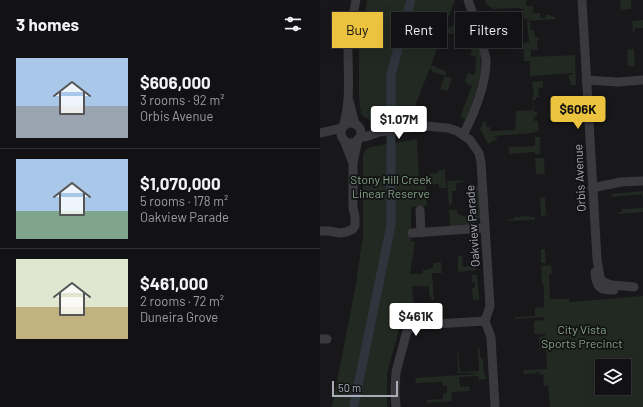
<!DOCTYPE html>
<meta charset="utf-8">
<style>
:root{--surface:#121113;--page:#1b1a1c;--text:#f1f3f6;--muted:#9c9da0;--line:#313133;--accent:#ebc33e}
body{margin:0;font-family:Barlow,sans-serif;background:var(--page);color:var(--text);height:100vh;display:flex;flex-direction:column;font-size:15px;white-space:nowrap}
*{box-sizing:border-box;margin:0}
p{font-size:13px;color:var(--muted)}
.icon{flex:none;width:22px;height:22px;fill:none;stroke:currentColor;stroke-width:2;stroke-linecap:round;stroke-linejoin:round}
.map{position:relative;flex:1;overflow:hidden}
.side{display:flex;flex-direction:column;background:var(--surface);width:320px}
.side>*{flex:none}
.banner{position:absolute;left:12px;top:12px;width:251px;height:36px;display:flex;gap:8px}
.buttons{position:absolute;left:275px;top:359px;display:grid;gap:8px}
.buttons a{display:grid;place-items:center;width:36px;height:36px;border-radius:0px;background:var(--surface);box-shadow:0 4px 16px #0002,0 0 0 1px var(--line);font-size:20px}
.scale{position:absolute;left:12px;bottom:10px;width:66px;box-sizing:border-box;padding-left:4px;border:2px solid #aaadb9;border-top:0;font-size:11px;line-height:14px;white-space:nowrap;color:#aaadb9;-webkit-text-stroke:3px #131214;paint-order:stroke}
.price{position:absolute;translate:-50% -34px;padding:0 9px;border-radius:4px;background:#fff;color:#222;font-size:13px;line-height:26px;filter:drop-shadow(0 1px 2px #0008)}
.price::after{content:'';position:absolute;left:50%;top:24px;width:12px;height:9px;margin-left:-6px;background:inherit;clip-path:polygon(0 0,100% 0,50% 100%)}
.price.on{background:var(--accent);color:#111}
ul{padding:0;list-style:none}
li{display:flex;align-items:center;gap:12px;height:100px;padding:0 16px}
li+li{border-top:1px solid var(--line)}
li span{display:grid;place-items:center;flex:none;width:112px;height:80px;border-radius:0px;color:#555}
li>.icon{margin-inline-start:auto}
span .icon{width:48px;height:48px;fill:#fffc;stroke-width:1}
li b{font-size:17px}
h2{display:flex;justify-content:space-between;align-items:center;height:48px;padding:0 16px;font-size:17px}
.pill{padding:0 14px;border-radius:0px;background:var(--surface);box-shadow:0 4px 16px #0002,0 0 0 1px var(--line);font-size:14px;line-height:36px}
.pill.on{background:var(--accent);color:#111}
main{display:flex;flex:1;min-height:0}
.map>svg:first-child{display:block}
</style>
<main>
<section class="side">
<h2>3 homes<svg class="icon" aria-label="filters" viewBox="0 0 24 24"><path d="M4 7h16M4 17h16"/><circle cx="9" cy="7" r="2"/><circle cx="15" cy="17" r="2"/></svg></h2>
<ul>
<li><span style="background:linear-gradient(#a9c7e8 60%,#9aa5b1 0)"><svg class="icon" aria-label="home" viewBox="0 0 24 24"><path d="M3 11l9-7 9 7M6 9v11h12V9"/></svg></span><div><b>$606,000</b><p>3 rooms · 92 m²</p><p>Orbis Avenue</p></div></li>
<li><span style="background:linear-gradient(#a9c7e8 65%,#7fa58c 0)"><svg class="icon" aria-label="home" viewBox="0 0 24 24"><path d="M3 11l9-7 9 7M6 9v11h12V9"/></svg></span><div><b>$1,070,000</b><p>5 rooms · 178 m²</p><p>Oakview Parade</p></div></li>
<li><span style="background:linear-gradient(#dfe7d0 60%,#c2b280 0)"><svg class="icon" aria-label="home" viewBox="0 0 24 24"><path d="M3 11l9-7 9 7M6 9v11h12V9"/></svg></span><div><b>$461,000</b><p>2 rooms · 72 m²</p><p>Duneira Grove</p></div></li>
</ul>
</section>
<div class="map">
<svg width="323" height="407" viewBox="0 0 323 407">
<rect width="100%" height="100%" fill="#181719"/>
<g fill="#222923" fill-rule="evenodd">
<path d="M47 0H135L124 29 147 21 148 25 140 29 136 35 123 32 111 65 127 72 125 76 132 79 127 91 120 89 125 76 111 71 112 69 110 68 96 103 97 115 67 120H51L45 118 41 113 39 99V44Z"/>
<path d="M165 0H206V6H213V13H220V18H225L226 15H229L235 17 236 19 207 21V19H204L203 9H201L200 8 173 9 166 4Z"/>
<path d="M300 0H311V9L301 10Z"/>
<path d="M323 20V28H316L313 33 312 22 313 21Z"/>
<path d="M207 22H210L211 24 210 30H214L215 38H219V40H217L218 50H211V57L255 55 256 85H251L250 79 249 80V75L254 73 210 76V61H204L203 43 209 42Z"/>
<path d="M151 43H158C166 72 156 92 146 119L140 117 152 86 147 84 145 80 148 73 155 75 156 57 150 55 152 50 148 49Z"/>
<path d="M314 49 315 66H308L307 50Z"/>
<path d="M223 81V88H218L219 97H216V100H213L214 112H217V115L213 116H217V117H214V121H218L219 131 214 132V133L175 136 174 137H177V139L168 144 160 129 164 121C167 122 167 124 167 127H170V131L195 130 196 111 213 110 212 97H214L212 82Z"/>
<path d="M215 137H220V154H215V152L189 154V147L215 146Z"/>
<path d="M97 139 99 183H106L107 206 91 207V242H95L90 274H103V270H108L109 269 113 268V263L121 262 122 273H112L114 300H112L109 293V286H92L94 306 87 307 84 318 82 319 67 373V407H12L36 284 42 241H43V155L46 149 51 147Z"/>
<path d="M215 158H224L225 174H216Z"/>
<path d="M125 169 126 188H119V184H111L109 174 118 173V171Z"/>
<path d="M143 180 144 182 136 183V191H132V203L129 206 127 181Z"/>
<path d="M155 185 158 186 160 218 158 222 157 223 155 220Z"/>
<path d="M323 191V202L322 194 292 197 291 194Z"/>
<path d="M225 197 226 214H228V215L221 216 220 198Z"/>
<path d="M323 208V212L298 214V213L302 212V209Z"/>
<path d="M129 210H137L138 214C144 216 147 219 154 215L155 224 154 225 130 227Z"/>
<path d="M209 216 210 217H215V220L187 221V220L194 219V217Z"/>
<path d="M153 248H156L157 270 138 272V256L142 255 143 267 154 266Z"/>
<path d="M221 249H225L226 263H221Z"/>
<path d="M231 265 232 274H229L230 299H249V302L323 296V407H230L228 386H224L223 374 220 375 219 372H216V373L204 374 203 370 227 369 226 349H220L219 337 225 336V334H214V321L224 320V317L195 319V317L215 316V308L224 307V285L222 284 221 266ZM282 366H304V388H282Z"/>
<path d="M152 275H157L159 300H153L152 288 155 287V282H152Z"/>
<path d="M158 348 160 349V356L163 360 164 373 167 379 159 380 158 376 139 377 140 387 149 386 150 391 131 392 132 401 107 403 106 400 123 399V394L127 393V386H123L122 382 96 383 95 378 156 374 150 373H138L137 352H138L140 372 159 371Z"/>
</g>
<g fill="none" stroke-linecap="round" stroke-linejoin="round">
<path stroke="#2e353d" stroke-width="9" d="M34 407V405L71 225V75L91 0"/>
<g stroke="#39393e" stroke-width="9">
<path d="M262 0 277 259 280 277 283 282 292 285 314 287"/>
<path d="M266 80 298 82 323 80"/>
<path d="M29 101 35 124"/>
<circle cx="31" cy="133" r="10"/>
<path d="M23 127C31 101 28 75 28 49 29 33 33 16 36 0"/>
<path d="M0 133 22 128"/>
<path d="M143 135C154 114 167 82 166 59 165 55 164 51 163 47 160 31 153 15 148 0"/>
<path d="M39 138 48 136 59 132 96 127 105 126 128 128 137 131 150 140 159 153 161 162 170 306 165 321 171 337 175 407"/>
<path d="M24 140 33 163"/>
<path d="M272 188 301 182 323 181"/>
<path d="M100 210 101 233"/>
<path d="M0 231H9L19 233 26 232 33 229 35 226V216L33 208V163L38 139"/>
<path d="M92 233 165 228"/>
<path d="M275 272C276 286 279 291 294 290"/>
<path d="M0 339H7"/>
<path d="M76 407 75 391 76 372 87 331 93 326 98 325 165 321"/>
</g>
</g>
<g text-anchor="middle" stroke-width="3.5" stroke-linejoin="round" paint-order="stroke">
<g font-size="12" fill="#aaadb9" stroke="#131214">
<text transform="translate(260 178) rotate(-93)" y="4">Orbis Avenue</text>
<text transform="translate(153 226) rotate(-94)" y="4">Oakview Parade</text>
</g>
<g font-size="12" fill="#82a387" stroke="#131214">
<text x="71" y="184">Stony Hill Creek<tspan x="71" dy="14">Linear Reserve</tspan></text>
<text x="262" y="334">City Vista<tspan x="262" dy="14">Sports Precinct</tspan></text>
</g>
</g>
</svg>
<div class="buttons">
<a><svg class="icon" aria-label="layers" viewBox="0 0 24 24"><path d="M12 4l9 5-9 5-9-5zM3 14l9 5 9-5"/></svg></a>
</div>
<div class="scale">50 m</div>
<b class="price on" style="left:258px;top:130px">$606K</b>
<b class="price" style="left:79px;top:140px">$1.07M</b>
<b class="price" style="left:96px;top:337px">$461K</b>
<div class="banner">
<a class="pill on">Buy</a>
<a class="pill">Rent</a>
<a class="pill">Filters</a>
</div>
</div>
</main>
